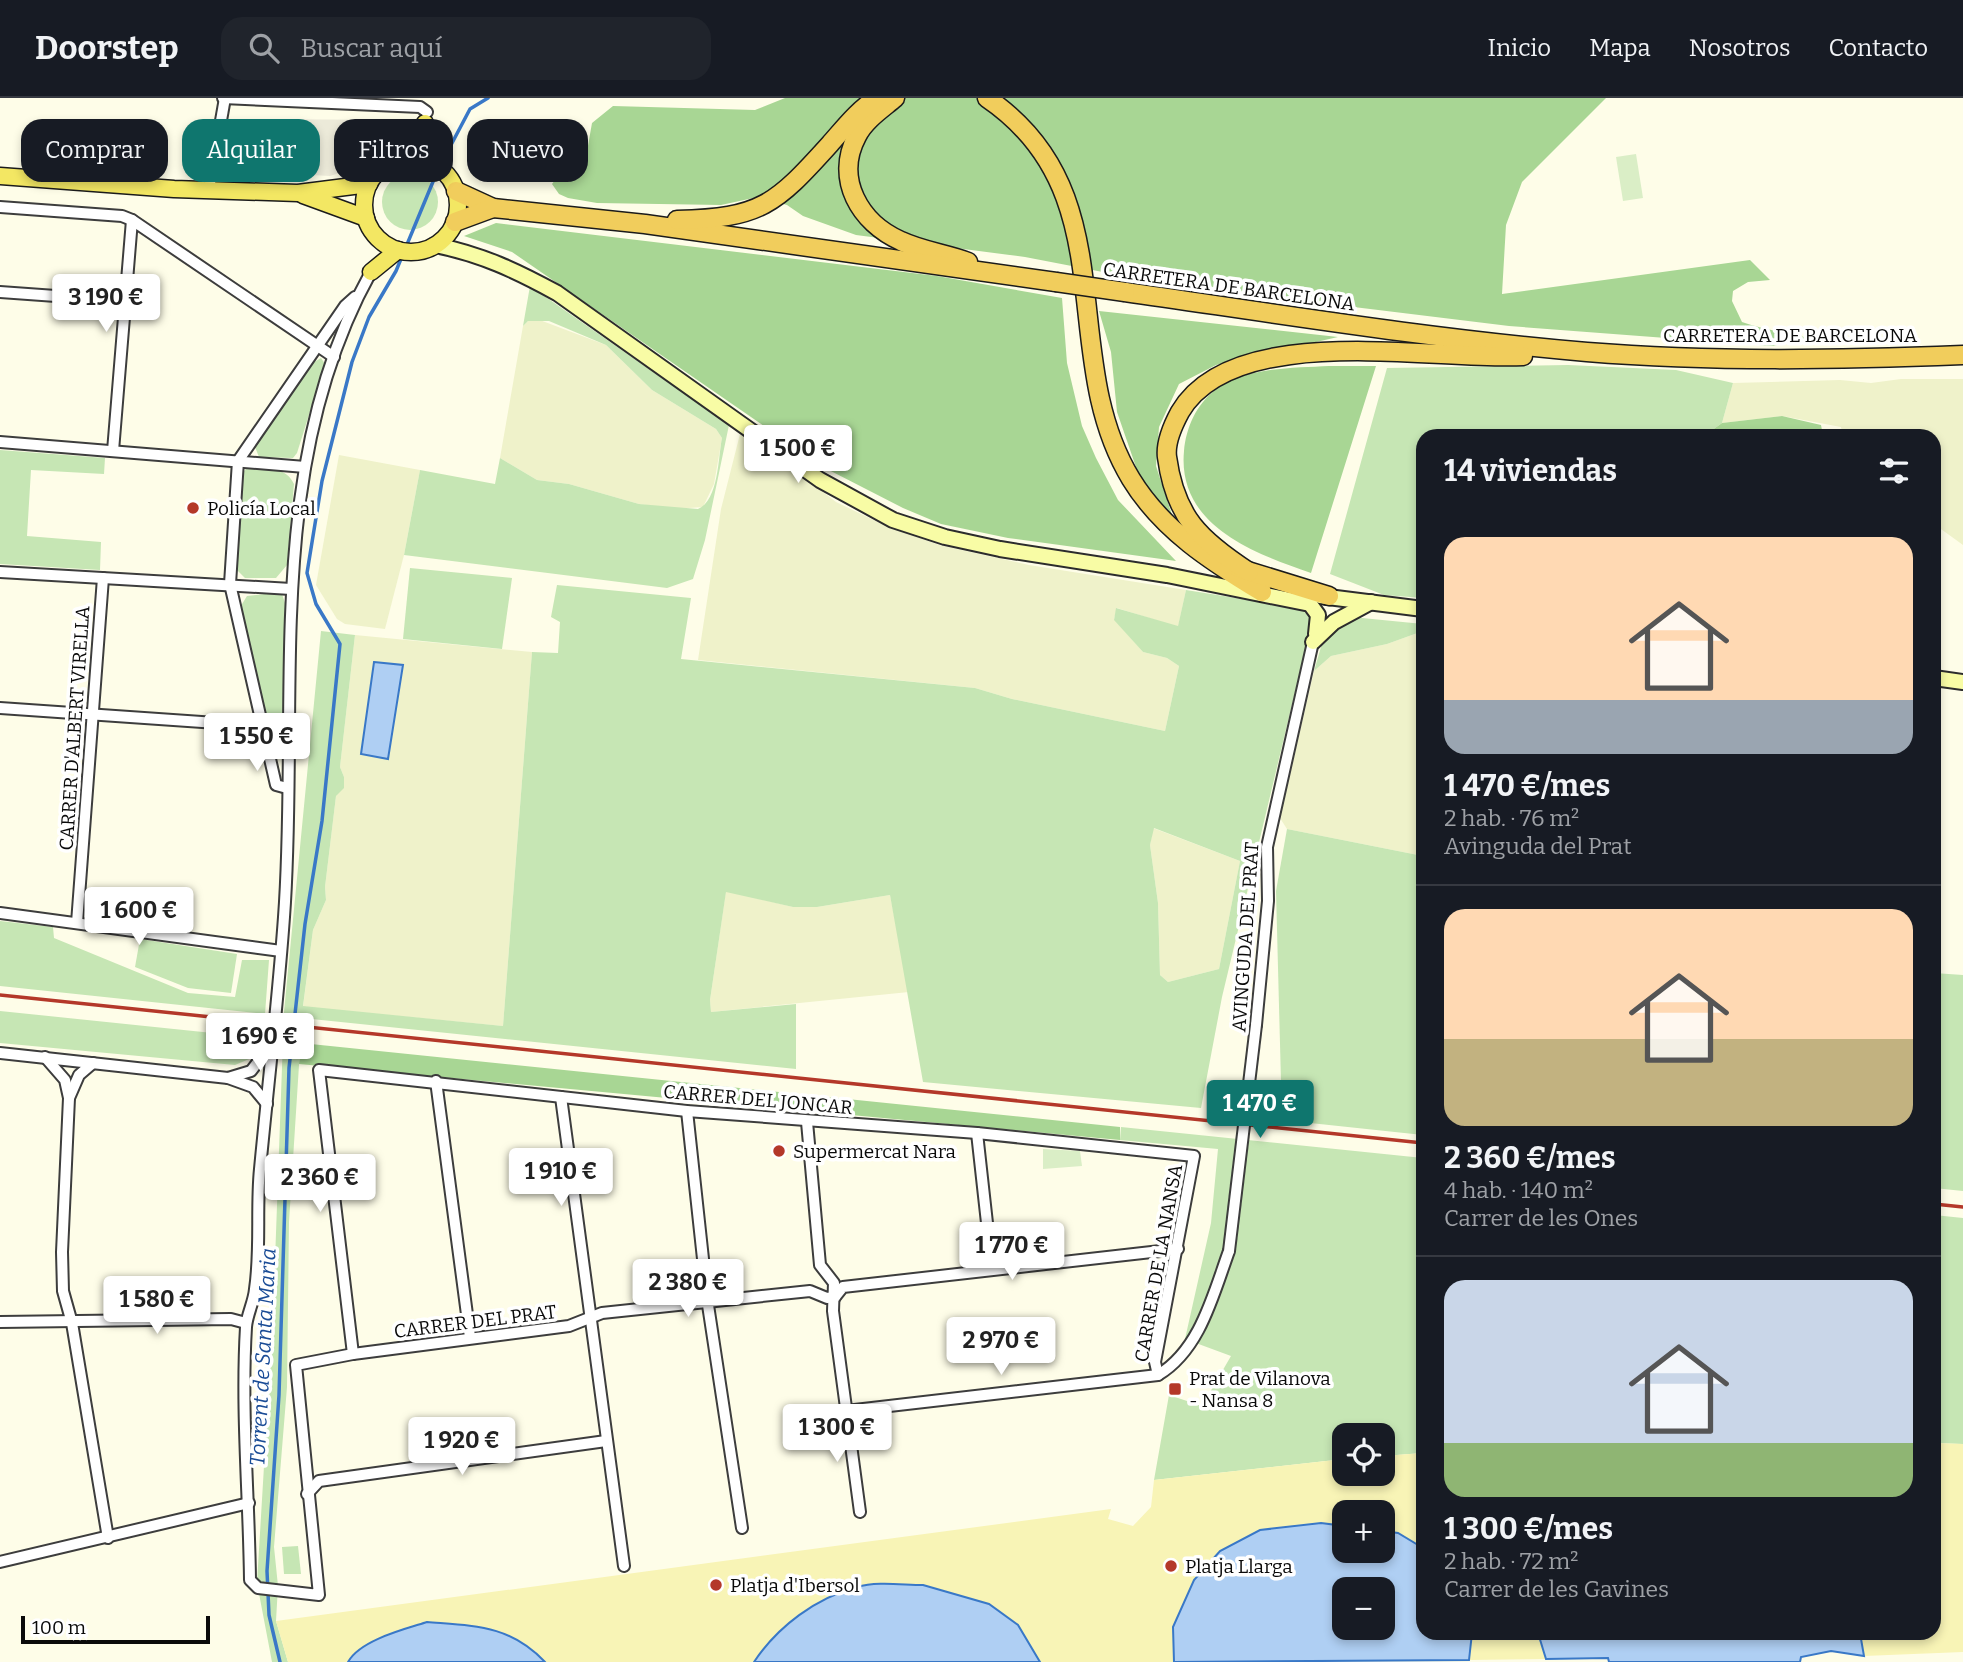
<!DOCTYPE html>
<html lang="es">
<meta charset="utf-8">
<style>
:root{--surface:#171b24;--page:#20242c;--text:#f1f3f6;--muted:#9ea1a6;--line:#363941;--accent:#0f766e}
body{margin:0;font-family:Bitter,serif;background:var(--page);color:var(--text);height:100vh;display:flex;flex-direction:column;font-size:26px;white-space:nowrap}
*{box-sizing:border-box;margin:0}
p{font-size:23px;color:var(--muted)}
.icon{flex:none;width:38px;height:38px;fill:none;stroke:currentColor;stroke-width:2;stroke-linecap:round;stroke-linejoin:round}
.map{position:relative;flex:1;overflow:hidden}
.side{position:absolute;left:1416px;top:331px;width:525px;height:1211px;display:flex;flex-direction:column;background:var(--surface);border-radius:21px;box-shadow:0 4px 10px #0003}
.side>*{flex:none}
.top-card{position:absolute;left:21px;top:21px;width:665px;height:63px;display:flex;gap:14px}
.tools{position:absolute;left:1332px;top:1325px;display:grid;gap:14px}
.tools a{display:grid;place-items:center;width:63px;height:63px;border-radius:14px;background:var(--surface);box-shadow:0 4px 10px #0003;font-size:35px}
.scale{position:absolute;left:21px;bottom:18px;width:189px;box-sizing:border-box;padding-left:7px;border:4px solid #0a0a0a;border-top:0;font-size:19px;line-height:24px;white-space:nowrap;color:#0a0a0a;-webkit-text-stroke:5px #fff;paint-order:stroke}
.price{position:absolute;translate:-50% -60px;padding:0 16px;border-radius:7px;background:#fff;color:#222;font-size:23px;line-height:46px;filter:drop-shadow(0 2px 4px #0008)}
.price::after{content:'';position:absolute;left:50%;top:42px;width:21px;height:16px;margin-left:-10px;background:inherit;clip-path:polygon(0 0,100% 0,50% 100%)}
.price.selected{background:var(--accent);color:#fff}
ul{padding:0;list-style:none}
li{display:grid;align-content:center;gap:14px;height:371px;padding:0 28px}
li+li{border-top:2px solid var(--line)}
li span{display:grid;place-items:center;height:217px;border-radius:21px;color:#555}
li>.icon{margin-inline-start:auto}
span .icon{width:126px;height:126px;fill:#fffc;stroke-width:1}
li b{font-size:30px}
h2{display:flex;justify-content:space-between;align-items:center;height:84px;padding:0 28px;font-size:30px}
.tag{padding:0 24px;border-radius:21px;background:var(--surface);box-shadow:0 4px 10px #0003;font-size:24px;line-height:63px}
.tag.selected{background:var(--accent);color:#fff}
header{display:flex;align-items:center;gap:42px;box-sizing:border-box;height:98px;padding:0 35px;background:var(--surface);border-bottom:2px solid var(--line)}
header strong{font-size:33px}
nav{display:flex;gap:38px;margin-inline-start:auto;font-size:24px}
.search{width:490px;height:63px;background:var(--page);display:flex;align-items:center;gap:18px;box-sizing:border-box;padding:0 24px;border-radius:21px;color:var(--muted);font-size:26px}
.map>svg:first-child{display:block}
</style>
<header>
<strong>Doorstep</strong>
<div class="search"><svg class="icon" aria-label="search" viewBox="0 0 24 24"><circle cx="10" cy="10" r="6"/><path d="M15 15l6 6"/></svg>Buscar aquí</div>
<nav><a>Inicio</a><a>Mapa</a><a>Nosotros</a><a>Contacto</a></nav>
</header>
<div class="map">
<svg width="1963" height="1564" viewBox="0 0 1963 1564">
<rect width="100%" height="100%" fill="#fefde8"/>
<g fill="#eff2ca" fill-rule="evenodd">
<path d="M537 221 606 247 652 292 716 331 722 340 714 386 703 409 674 411 639 406 569 386 537 382 500 360 523 228 528 223Z"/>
<path d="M1901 281H1963V447L1934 426V338H1843L1841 329 1782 318 1722 325 1733 285 1840 282 1871 285Z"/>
<path d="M740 336 772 354 836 404 884 427 939 447 1029 467 1186 492 1178 529 1117 510 1114 521 1143 554 1167 560 1179 568 1165 633 1012 601 975 590 698 562 721 411Z"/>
<path d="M339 357 420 372 404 457 385 531 345 526 337 521 316 487Z"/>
<path d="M1423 533V758L1287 731 1280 720 1314 573 1331 558 1387 546Z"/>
<path d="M355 537 532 554 503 928 303 909 313 832 326 802 325 789 336 698 344 679 340 669ZM374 565 402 567 388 661 361 655Z"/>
<path d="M1153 730 1240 763 1219 871 1168 884 1160 877 1158 805 1150 747Z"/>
<path d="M726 793 793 809H817L890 797 909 894 711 914 710 902Z"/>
</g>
<g fill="#c6e6b4" fill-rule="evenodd">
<circle cx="410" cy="104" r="28"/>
<path d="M530 188 729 327 705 442 693 481 667 490 404 457 420 372 495 386 500 360 537 382 569 386 639 406 698 411C719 402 718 359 722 340L716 331 652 292 606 247 549 223H528L523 228Z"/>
<path d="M321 260 325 266 297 355 293 360 259 359 255 349 309 267Z"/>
<path d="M1568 267 1676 272 1733 285 1722 325 1704 338H1423V500L1384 497 1330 476 1387 270Z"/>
<path d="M0 352 105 360 104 376 31 372 27 438 101 444 100 472 0 466Z"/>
<path d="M249 368C266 371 286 368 294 386L287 467 276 480H245L235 470 242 375Z"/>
<path d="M410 470 512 480 502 551 403 541Z"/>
<path d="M557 487 691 500 681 561 975 590 1012 601 1165 633 1179 568 1167 560 1143 554 1114 522 1116 510 1178 528 1186 492 1312 512 1311 527 1222 899 1201 1010 923 984 890 797 817 809H793L726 794 710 902 711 914 796 906V971L302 920 289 1124 287 1289 274 1449 278 1488 276 1523 288 1564H272L257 1485 273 1218 284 914 321 533 355 537 340 669 344 679V690L336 698 325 789 326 802 313 832 303 908 503 928 532 554 558 555 560 524 551 519ZM1154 730 1240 763 1219 871 1168 884 1160 877 1158 805 1150 747Z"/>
<path d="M272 495 282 496 286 508 284 617 273 624 266 621 239 511 247 498Z"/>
<path d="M1352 519 1423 526V533L1387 546 1331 558 1314 573 1323 542Z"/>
<path d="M1287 731 1423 758V1037L1282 1022 1276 793Z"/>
<path d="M0 823 53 829 54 840 188 895 235 899 242 862H269L265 916 0 888Z"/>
<path d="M140 841 237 856 231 895 188 890 135 869Z"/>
<path d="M1934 875 1963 877V1093L1934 1090Z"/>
<path d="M0 913 262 940 254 959 235 967 0 945Z"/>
<path d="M1121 1029 1423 1060V1355L1383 1358 1382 1337H1344V1361L1154 1382 1169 1297 1202 1308 1231 1258 1185 1241 1211 1125 1218 1051 1120 1042Z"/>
<path d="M1934 1117 1963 1120V1346L1934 1345Z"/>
<path d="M298 1448 301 1476H284L282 1449Z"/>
</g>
<g fill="#a8d694">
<path d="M785 0H1606L1522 84 1506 127 1502 196 1750 162 1770 182 1748 184 1733 193 1732 203 1742 224C1764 232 1788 234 1812 241L1772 248 1509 228 1165 186 1025 159 856 137 803 118 787 107 758 99 721 107 597 105 568 100 559 96 552 86 558 78 586 59 592 25 613 8 755 12Z"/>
<path d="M496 125 937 178 1062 200 1067 265 1082 328 1096 360 1118 402 1176 463 1008 440 941 426 903 410 825 370 512 154 464 138Z"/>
<path d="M1099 213 1338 239 1216 267 1179 286 1159 329 1156 368 1172 417 1150 395 1137 372 1117 314 1111 254Z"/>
<path d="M1329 268H1376L1311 475C1253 455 1177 427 1184 353 1186 330 1196 307 1215 292 1245 269 1293 270 1329 268Z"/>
<path d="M1782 318 1821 327 1823 338H1704L1722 325Z"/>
<path d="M301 945 1120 1029V1042L299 966Z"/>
</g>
<g fill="#f8f4b6">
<path d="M1934 1345 1963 1346V1554L1864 1558 1860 1535H1934Z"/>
<path d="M1423 1355V1450L1398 1435 1383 1433 1382 1414H1344V1428L1320 1425 1173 1529 1174 1564H1040L1018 1527 859 1488 813 1507 778 1534 754 1564H545L535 1553 351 1558 348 1564H288L276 1523 1111 1411 1108 1421 1133 1428 1151 1409 1154 1382 1344 1361V1376H1382L1383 1358Z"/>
<path d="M1472 1535H1538L1546 1561 1469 1562Z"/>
</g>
<g fill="#daeec6">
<path d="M1636 56 1643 100 1623 103 1616 59Z"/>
<path d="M1043 1051 1080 1053 1082 1068 1043 1071Z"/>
</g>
<path fill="#ecead9" d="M242 21 401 22 407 32 400 45 381 52 357 69 330 78 234 73Z"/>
<g fill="#afcff3" stroke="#3978c7" stroke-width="2" fill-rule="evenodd">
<path d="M374 564 403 567 388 661 361 656Z"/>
<path d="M1321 1425 1344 1428V1452H1382L1383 1433 1398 1435 1423 1450V1535H1472L1469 1562 1174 1564 1173 1529 1194 1482 1220 1453 1260 1432ZM1344 1491H1382V1530H1344Z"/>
<path d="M923 1487 989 1506 1018 1527 1040 1564H754C778 1528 816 1500 857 1489 877 1483 903 1487 923 1487Z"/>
<path d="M427 1524C475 1528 510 1527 545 1564H348C360 1542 405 1531 427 1524Z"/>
<path d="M1538 1535H1860L1864 1558 1831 1553 1801 1559 1800 1564H1609L1608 1560 1546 1561Z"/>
</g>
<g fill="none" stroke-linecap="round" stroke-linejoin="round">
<g stroke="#3978c7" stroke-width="3.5">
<path d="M442 64 470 11 488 0"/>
<path d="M280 1564 269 1517 267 1473 279 1297 289 970 305 826 322 723 340 546 316 506 307 475 322 383 352 264 369 219 396 173 437 74"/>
</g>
<defs>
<g id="minor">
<path d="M223 0 420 9 427 14"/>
<path d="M210 85 225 0"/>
<path d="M0 109 122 118 132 122 334 259"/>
<path d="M371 174C261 372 300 604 284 819 278 903 268 987 260 1071 256 1110 261 1151 255 1191 254 1204 247 1216 246 1229 241 1313 249 1397 250 1482L258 1490 319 1497 296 1267 353 1256 569 1228 602 1215 810 1193 827 1200 835 1199"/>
<path d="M0 194 125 203"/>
<path d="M0 344 305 369"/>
<path d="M113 353 132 122"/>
<path d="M0 474 291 491"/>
<path d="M0 610 289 630"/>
<path d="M287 690 276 687 230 486 238 363 345 208 355 199"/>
<path d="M0 815 281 853"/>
<path d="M77 825 103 480"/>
<path d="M1256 927 1268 803 1267 749 1313 544"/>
<path d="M0 955 228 980 251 973 270 948"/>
<path d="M45 959 65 982 69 1000"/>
<path d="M93 965 79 977 69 1000 62 1154 63 1193 72 1225 108 1440"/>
<path d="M228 980 253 989 267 1006"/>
<path d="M436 983 470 1239"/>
<path d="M561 999 624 1468"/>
<path d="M687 1013 708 1207 742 1430"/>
<path d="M807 1024 820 1167 834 1185 833 1213 860 1414"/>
<path d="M977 1035 992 1170"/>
<path d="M835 1199 843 1189 1178 1151"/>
<path d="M0 1224 231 1221 246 1225"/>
<path d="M353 1256 319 972 687 1013 977 1035 1194 1058 1155 1264 1158 1277"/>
<path d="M846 1313 1158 1277C1200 1252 1213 1197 1229 1153"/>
<path d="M307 1396 319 1383 606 1343"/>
<path d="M0 1464 249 1405"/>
</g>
<g id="secondary">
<path d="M435 147C481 156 517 173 557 195L820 382 893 422 945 439 1000 451 1167 477 1310 506 1318 517 1316 536"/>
<path d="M1320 498 1423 511"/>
<path d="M1313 544 1334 524 1371 504"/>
<path d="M1934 580 1963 584"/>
</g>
<g id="primary">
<path d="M425 25 437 68"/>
<circle cx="411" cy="107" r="47"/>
<path d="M0 78 174 91 298 95 369 86"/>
<path d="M303 97 366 120"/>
<path d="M371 174 398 152"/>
</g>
<g id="trunk">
<path d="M895 0C882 11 865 22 857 38 834 81 860 125 901 143 922 153 947 156 968 164"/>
<path d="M987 0C1128 96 1055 256 1131 381 1162 432 1212 464 1262 494"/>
<path d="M456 93 493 110 645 126 1056 184"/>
<path d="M677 122C761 120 775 107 830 46 845 29 858 12 877 0"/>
<path d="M455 124 493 110"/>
<path d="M1125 194C1279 216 1433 241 1587 254 1712 264 1838 262 1963 257"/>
<path d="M1238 470 1329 498"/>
<path d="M1249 474C1200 442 1175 419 1167 359 1165 344 1173 327 1180 314 1234 222 1433 263 1523 258"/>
</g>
</defs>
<use href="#minor" stroke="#3d3d3d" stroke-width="14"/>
<use href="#secondary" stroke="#2c2c2c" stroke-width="18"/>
<use href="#primary" stroke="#1b1b1b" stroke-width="19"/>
<use href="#trunk" stroke="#1b1b1b" stroke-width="21"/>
<use href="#minor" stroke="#fff" stroke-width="10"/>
<use href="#secondary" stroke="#f8fca5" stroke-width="14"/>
<use href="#primary" stroke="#f3e763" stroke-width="16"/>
<use href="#trunk" stroke="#f1cd5c" stroke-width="18"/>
<g stroke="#b43829" stroke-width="3.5">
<path d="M0 897 1423 1045"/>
<path d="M1934 1106 1963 1109"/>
</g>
<defs>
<path id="minor-bridge" d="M1229 1153 1256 927"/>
<path id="trunk-bridge" d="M1056 184 1125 194"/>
</defs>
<use href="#minor-bridge" stroke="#3d3d3d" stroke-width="14" stroke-linecap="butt"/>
<use href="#trunk-bridge" stroke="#1b1b1b" stroke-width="21" stroke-linecap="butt"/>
<use href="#minor-bridge" stroke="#fff" stroke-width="10"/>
<use href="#trunk-bridge" stroke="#f1cd5c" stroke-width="18"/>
</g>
<g fill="#b43829" stroke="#fff" stroke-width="2.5">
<circle cx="193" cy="410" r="7"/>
<circle cx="779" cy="1053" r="7"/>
<rect x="1168" y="1284" width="14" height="14" rx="3.5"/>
<circle cx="1171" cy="1468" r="7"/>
<circle cx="716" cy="1487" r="7"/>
</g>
<g text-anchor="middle" stroke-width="7" stroke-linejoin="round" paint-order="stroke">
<g font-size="19" fill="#0a0a0a" stroke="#fff">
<text transform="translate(1229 188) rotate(8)" y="7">CARRETERA DE BARCELONA</text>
<text x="1790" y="244">CARRETERA DE BARCELONA</text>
<text transform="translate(74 630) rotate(-86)" y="7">CARRER D'ALBERT VIRELLA</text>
<text transform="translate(1245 839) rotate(-86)" y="7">AVINGUDA DEL PRAT</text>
<text transform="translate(758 1001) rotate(5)" y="7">CARRER DEL JONCAR</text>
<text transform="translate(1158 1165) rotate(-80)" y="7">CARRER DE LA NANSA</text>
<text transform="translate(475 1223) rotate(-7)" y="7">CARRER DEL PRAT</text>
</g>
<g font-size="19" fill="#0a0a0a" stroke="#fff" text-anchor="start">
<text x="207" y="417">Policía Local</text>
<text x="793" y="1060">Supermercat Nara</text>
<text x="1189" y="1287">Prat de Vilanova<tspan x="1189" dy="22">- Nansa 8</tspan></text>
<text x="1185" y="1475">Platja Llarga</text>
<text x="730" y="1494">Platja d'Ibersol</text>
</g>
<g font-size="21" font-style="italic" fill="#1a4c96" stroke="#fff">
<text transform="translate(263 1259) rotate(-87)" y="7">Torrent de Santa Maria</text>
</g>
</g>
</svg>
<div class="tools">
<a><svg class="icon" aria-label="locate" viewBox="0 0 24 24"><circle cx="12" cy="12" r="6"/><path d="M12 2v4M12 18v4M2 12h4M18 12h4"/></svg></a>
<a>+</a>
<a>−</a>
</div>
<div class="scale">100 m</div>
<b class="price" style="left:106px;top:236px">3 190 €</b>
<b class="price" style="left:798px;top:387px">1 500 €</b>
<b class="price" style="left:257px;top:675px">1 550 €</b>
<b class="price" style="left:139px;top:849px">1 600 €</b>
<b class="price" style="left:260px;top:975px">1 690 €</b>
<b class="price selected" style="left:1260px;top:1042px">1 470 €</b>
<b class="price" style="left:561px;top:1110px">1 910 €</b>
<b class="price" style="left:320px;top:1116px">2 360 €</b>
<b class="price" style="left:1012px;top:1184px">1 770 €</b>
<b class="price" style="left:688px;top:1221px">2 380 €</b>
<b class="price" style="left:157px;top:1238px">1 580 €</b>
<b class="price" style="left:1001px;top:1279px">2 970 €</b>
<b class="price" style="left:837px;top:1366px">1 300 €</b>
<b class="price" style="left:462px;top:1379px">1 920 €</b>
<div class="top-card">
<a class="tag">Comprar</a>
<a class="tag selected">Alquilar</a>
<a class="tag">Filtros</a>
<a class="tag">Nuevo</a>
</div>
<section class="side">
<h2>14 viviendas<svg class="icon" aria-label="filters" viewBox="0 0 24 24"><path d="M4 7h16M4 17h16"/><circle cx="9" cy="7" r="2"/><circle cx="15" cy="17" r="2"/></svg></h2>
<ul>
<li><span style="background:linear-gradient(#ffd9b3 75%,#9aa5b1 0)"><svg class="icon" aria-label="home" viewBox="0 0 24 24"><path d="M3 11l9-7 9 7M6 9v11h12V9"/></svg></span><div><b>1 470 €/mes</b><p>2 hab. · 76 m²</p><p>Avinguda del Prat</p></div></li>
<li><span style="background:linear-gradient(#ffd9b3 60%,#c2b280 0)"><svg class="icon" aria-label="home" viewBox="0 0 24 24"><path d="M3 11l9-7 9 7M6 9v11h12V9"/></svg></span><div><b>2 360 €/mes</b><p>4 hab. · 140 m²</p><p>Carrer de les Ones</p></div></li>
<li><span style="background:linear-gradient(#c9d6e8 75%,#8fb573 0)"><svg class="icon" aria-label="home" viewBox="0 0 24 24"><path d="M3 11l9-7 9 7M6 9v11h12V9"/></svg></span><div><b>1 300 €/mes</b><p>2 hab. · 72 m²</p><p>Carrer de les Gavines</p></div></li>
</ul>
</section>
</div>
